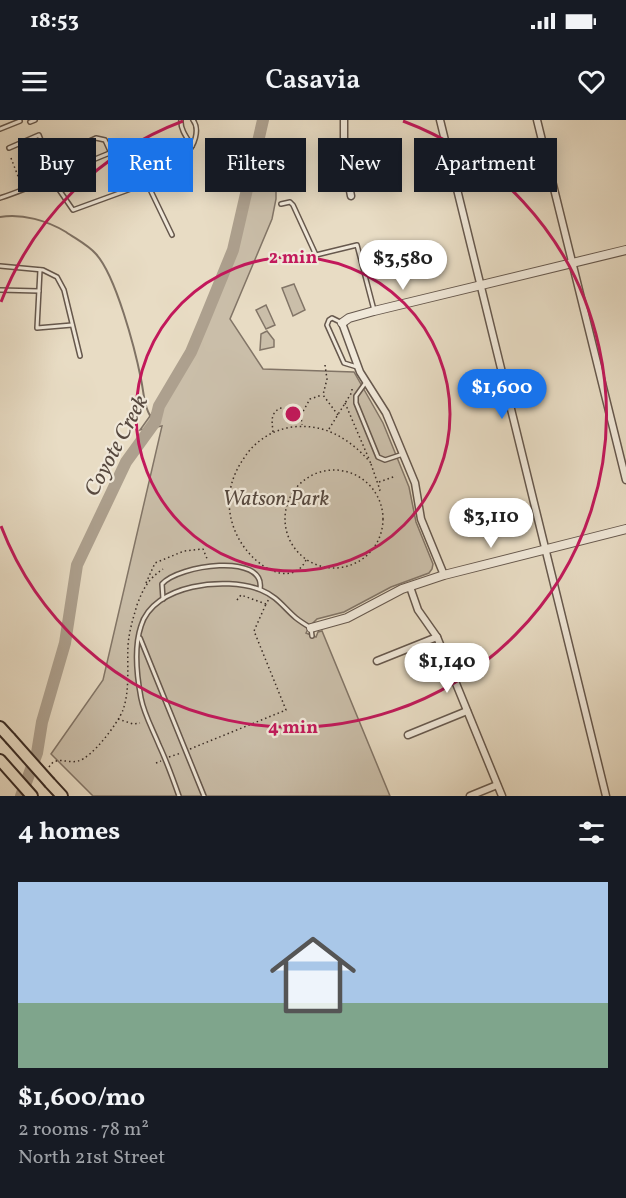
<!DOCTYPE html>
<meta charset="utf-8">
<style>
:root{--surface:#171b24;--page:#242831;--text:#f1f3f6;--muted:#9ea1a6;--accent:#1a73e8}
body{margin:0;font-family:Vollkorn,serif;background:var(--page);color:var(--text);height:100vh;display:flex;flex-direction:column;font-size:22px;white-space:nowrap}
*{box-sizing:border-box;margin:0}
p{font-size:20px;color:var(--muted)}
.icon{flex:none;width:33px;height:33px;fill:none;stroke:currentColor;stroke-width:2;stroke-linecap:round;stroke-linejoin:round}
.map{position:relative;height:676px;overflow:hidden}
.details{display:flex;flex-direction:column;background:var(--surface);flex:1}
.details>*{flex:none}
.guide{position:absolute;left:18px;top:18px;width:591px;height:54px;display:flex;gap:12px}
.price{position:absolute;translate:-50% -51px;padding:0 14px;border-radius:21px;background:#fff;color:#222;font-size:20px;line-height:39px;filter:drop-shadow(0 2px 3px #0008)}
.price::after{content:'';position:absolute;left:50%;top:36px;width:18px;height:14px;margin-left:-9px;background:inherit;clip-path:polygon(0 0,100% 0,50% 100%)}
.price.on{background:var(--accent);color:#fff}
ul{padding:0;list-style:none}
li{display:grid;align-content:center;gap:12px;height:318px;padding:0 18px}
li span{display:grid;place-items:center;height:186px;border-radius:0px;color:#555}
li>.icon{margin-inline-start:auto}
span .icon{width:108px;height:108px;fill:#fffc;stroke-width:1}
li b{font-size:26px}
h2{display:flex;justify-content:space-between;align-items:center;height:72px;padding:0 18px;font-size:26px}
.chip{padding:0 21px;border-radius:0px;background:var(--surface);box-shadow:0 3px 15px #0003;font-size:21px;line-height:54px}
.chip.on{background:var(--accent);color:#fff}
.status{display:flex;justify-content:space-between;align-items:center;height:42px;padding:0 30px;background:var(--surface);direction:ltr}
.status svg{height:16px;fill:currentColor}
header{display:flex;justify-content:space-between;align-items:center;height:78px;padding:0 18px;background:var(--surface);font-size:27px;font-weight:600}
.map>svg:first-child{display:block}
</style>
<div class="status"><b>18:53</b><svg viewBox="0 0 49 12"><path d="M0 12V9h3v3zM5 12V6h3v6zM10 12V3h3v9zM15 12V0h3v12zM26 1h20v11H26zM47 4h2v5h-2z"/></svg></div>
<header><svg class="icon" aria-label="menu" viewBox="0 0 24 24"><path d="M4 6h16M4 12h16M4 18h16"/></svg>Casavia<svg class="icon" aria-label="heart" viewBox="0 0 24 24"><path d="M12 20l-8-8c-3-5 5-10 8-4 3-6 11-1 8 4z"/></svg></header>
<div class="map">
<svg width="626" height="676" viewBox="0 0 626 676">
<rect width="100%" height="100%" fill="#e8dcc4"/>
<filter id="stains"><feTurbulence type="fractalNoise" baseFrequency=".00333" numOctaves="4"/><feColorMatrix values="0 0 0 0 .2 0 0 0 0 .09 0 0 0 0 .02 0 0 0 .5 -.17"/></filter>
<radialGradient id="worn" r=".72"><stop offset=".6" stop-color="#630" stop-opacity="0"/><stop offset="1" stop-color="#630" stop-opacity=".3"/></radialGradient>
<g fill="#cabea9" stroke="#827567" stroke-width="1.5">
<path d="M248 28 276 33V79L272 99 230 199 263 249 354 252 383 303 409 367 416 402 433 444 432 449 429 453 391 467 344 492 317 499 309 507 306 513 316 517 318 512 322 511 390 676H93L51 634 103 560 162 306 140 310 160 282 201 205 238 107 250 57Z"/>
<path d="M294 164 305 190 293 196 282 168Z"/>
<path d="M266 185 275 205 266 209 256 190Z"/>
<path d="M267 211 274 220V227L260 230 261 214Z"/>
</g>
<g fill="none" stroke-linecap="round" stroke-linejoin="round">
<path stroke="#7f7264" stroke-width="2" d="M0 97C22 93 48 101 66 112 76 119 88 125 96 134 116 156 135 229 141 259 144 273 144 292 155 302"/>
<path stroke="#ada08e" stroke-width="12" d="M21 676 37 633 42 602 65 523 77 445 126 342 155 302 159 286 191 232 204 201 233 130 263 0"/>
<defs>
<g id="service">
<path d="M181 0C180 9 187 18 192 26"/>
<path d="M30 2 35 0"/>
<path d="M0 9 20 1"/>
<path d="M9 28 39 15 55 56"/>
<path d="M84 44 79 30 81 25 96 18 105 20 111 33"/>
<path d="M51 58 73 90 147 63 172 115"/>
<path d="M0 78C49 62 94 36 143 21 149 26 151 42 159 44 163 45 168 41 172 40 176 38 181 36 185 34 195 27 200 9 193 0"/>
<path d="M281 84 290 82 293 85 316 135 357 125 374 190"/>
<path d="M0 146 43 150 57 157 64 170 80 236"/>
<path d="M40 150 37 208 72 205"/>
<path d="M0 170 39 171"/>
<path d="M340 202 332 198 329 200 327 205 344 243 357 247"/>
<path d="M366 262 356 276V283L378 337 385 340 403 334"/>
<path d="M163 479 162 464C178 445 266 432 260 469"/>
<path d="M140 518 204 676"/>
<path d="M179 676C173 659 167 642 159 625 153 610 144 594 141 578 137 557 134 527 141 506 153 464 226 456 261 470 278 477 283 487 296 498 301 502 306 505 311 508L312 516"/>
</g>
<g id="minor">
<path d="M344 0V39L351 76"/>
<path d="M440 0 606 676"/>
<path d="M537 0 626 360"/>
<path d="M342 203 360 252 386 293 415 363 421 399 444 455"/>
<path d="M410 467 418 490 437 517 502 676"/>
<path d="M377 541 437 517"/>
<path d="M408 615 467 591"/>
<path d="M470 676 497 665"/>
</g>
<g id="tertiary">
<path d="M342 203 349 198 374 191 626 130"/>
<path d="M311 508 347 498 402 469 444 455 626 409"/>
</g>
<g id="motorway">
<path d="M0 607 10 618"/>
<path d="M0 640 32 676"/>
<path d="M50 663 62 676"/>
</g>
</defs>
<use href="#service" stroke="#66584d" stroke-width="6"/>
<use href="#minor" stroke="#66584d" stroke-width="9"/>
<use href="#tertiary" stroke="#66584d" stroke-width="10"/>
<use href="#motorway" stroke="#3a2c25" stroke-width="14"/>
<g stroke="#3a2c25" stroke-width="1.5" stroke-dasharray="1.5 3" stroke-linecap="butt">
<path d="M11 38 21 64"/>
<path d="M325 245 327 259 323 275 338 295"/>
<path d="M345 283 369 339"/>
<path d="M301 295 310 279 322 275"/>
<path d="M329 309 352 272V268"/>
<path d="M273 312C272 301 270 294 280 288L295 291 301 296 302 305"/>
<path d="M371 344 380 370 377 372"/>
<circle cx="334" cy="399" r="49"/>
<path d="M379 362 396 356"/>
<path d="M306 440C285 485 194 409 244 338 255 321 272 310 292 307 325 303 350 319 371 343"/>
<path d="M146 463 155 443 184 431 203 429 208 441"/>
<path d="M237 480 241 475 266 484 269 479"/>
<path d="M118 599 133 604 140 603"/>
<path d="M190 629 286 590 254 511 266 484"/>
<path d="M169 637 181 633"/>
<path d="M156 643 161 641"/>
<path d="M49 647C56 635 67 644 78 641 92 638 118 603 123 590 130 570 127 547 128 526 129 511 133 499 137 485 143 469 148 459 163 449"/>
</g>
<use href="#service" stroke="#f0e8d9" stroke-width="3"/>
<use href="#minor" stroke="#f0e8d9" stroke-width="6"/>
<use href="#tertiary" stroke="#f0e8d9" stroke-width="8"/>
<use href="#motorway" stroke="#e8dcc4" stroke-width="10"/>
<defs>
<path id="motorway-bridge" d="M10 618 50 663"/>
</defs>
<use href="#motorway-bridge" stroke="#3a2c25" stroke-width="14" stroke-linecap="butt"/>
<use href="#motorway-bridge" stroke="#e8dcc4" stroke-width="10"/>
</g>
<g fill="none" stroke="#c2185b" stroke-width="3">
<circle cx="293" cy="294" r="157"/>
<path d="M1 182A313 313 0 0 1 183 1M403 1A313 313 0 1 1 1 406"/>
</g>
<g text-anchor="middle" stroke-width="4.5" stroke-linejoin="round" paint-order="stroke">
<g font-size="21" font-style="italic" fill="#57493f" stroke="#f0e8d9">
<text x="276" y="385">Watson Park</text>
</g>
<g font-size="22" font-style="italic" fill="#57493f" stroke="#f0e8d9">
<text transform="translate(115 325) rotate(-62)" y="8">Coyote Creek</text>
</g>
</g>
<circle cx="293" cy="294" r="9" fill="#c2185b" stroke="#f0e8d9" stroke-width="3"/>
<g font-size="18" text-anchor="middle" font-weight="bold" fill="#c2185b" stroke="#f0e8d9" stroke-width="4.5" stroke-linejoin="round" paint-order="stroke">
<text x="293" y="143">2 min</text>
<text x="293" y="613">4 min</text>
</g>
<rect width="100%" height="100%" filter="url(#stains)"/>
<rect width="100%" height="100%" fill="url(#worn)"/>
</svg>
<b class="price" style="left:403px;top:171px">$3,580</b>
<b class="price on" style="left:502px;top:300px">$1,600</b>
<b class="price" style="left:491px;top:429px">$3,110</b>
<b class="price" style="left:447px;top:574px">$1,140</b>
<div class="guide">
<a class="chip">Buy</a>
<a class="chip on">Rent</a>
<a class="chip">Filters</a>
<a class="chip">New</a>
<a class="chip">Apartment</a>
</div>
</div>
<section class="details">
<h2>4 homes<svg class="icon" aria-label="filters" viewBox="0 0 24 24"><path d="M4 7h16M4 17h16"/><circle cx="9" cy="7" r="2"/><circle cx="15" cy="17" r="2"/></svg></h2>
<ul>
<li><span style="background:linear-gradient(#a9c7e8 65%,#7fa58c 0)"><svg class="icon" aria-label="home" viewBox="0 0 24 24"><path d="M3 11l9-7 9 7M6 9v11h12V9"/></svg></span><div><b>$1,600/mo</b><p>2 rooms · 78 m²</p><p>North 21st Street</p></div></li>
</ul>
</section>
